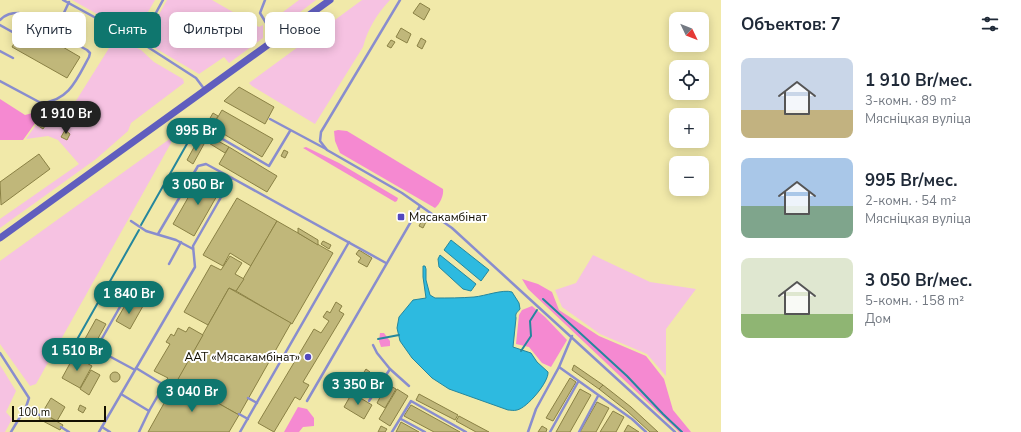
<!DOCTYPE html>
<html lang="ru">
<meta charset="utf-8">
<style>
:root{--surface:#fff;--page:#f6f6f7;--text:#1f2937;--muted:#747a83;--accent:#0f766e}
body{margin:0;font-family:"Nunito Sans",sans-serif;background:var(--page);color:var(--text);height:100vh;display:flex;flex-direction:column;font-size:15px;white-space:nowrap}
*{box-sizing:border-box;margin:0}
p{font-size:13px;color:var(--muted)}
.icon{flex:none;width:22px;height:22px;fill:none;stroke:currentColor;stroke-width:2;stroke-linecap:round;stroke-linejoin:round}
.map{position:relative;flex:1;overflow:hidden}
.panel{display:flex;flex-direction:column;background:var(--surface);width:300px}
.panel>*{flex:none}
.hud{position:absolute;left:12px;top:12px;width:380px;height:36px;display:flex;gap:8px}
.needle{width:26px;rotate:133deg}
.buttons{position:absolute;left:669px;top:12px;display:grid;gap:8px}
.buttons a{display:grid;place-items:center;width:40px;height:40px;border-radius:8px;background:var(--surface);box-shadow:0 2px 10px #0003;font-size:20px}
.scale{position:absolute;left:12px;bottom:10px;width:94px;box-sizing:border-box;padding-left:4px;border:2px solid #130f00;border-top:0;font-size:11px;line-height:14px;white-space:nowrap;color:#130f00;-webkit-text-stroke:3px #fff;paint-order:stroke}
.price{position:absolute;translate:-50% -34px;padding:0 9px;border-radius:14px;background:var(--accent);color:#fff;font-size:13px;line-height:26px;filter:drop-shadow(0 1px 2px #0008)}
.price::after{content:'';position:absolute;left:50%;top:24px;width:12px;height:9px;margin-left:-6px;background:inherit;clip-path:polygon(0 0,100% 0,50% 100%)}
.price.current{background:#222;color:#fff}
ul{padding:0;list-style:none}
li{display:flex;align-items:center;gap:12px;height:100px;padding:0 20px}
li span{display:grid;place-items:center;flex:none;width:112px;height:80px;border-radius:8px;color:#555}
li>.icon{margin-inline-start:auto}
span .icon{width:48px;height:48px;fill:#fffc;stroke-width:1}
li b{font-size:17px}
h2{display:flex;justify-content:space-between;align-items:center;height:48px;padding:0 20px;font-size:17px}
.tag{padding:0 14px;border-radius:8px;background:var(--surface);box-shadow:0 2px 10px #0003;font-size:14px;line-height:36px}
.tag.current{background:var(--accent);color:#fff}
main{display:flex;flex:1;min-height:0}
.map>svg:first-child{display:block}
</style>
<main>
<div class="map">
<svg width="721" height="432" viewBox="0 0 721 432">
<rect width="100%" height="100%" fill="#f1e9a9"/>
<g fill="#f6c2e2">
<path d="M72 0H155L138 29 133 34Z"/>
<path d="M167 0H212L259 27 263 25V38L229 63 224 57 199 74 150 45 146 38Z"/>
<path d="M299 0H316L287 22 278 25 271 21Z"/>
<path d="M362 0H390C377 14 368 28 363 47L315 124 252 86 249 83Z"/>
<path d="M116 37 141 50 154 62 183 79 184 83 131 123 128 131 96 159 0 228V219L79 164 58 140 48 136 26 139 45 112 74 104Z"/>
<path d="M171 138V143L36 384 30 386 0 344V261Z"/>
<path d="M593 255 650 282 696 289 666 329V376L647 354 600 334 562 307 555 290 576 283Z"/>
<path d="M0 365 16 391 6 412 12 419 5 432H0Z"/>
</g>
<g fill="#f589d1">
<path d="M0 99 25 115 40 111 41 115 23 140H0Z"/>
<path d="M338 130 347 131 443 189C444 195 440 204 435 208L340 153 335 141 334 131Z"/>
<path d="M306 147 339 163 398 198 397 201 395 202 303 148Z"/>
<path d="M522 279 538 284 552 292 559 310 599 336 646 356 664 379 673 410 691 432H679L528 289Z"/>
<path d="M532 306 545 317 567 340 551 367 542 363 529 347 516 344 519 315 522 310Z"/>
<path d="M380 333H384L390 341V346L381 347 379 341Z"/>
<path d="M298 407 307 409 314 418V426L303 427 299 432H284Z"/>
</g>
<g fill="#2dbae0" stroke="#25879d">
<path d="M451 240 489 270 481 281 444 250Z"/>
<path d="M440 255 476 284 471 291 463 289 439 267 438 259Z"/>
<path d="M423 266H425L426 269V280L430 295 435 298C448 298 461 298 474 297 485 296 503 289 512 292L519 303 520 309C517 313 515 313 516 318L513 347 531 353 537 362 548 372C549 382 527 408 517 410 514 411 510 410 508 410L449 389 432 378 412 358 400 341 397 328 399 317 413 300 426 298 423 277Z"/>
</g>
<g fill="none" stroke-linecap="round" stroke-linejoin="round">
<g stroke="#25879d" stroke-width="2">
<path d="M141 225 192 135"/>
<path d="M543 299 627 376 663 414 682 432"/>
<path d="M378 339 399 335"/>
<path d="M521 351 531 336 530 321 537 310"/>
<path d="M66 359 139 230"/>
</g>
</g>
<g fill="#c0b77a" stroke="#8a8145">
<path d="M420 3 430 9 424 20 413 13Z"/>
<path d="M25 25 80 57 67 78 12 47Z"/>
<path d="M401 28 411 34 407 43 396 37Z"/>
<path d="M421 38 426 41 422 49 417 46Z"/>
<path d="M391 40 395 42 391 48 387 46Z"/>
<path d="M239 87 274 107 265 124 224 101Z"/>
<path d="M222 110 273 139 262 157 212 127Z"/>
<path d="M213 113 218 116 207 135 229 147 225 153 199 137Z"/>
<path d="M40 119 47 123 43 129 37 125Z"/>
<path d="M65 130 70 134 67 140 61 137Z"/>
<path d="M198 140 204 144 193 164 187 160Z"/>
<path d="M229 147 277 176 267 192 219 164Z"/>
<path d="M284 150 288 152 285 158 281 156Z"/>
<path d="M39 154 50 169 1 205 0 182Z"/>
<path d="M201 175 222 187 194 236 173 224Z"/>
<path d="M237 198 277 221 251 266 230 253 223 266 203 255Z"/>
<path d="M422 220 426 222 423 228 419 226Z"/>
<path d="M277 221 333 253 292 324 236 291Z"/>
<path d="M298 228 318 240V245L298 233Z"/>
<path d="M323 241 331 245 329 249 321 244Z"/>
<path d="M359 250 372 258 367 267 358 262 361 258 356 254Z"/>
<path d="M230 256 242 263 235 274 244 279 236 291 229 288 208 325 184 312 211 265 221 270Z"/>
<path d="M229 288 291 323 239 415 177 380Z"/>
<path d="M127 302 133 306 135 302 143 306 130 329 116 321Z"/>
<path d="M336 302 342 306 339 311 344 314 303 382 309 385 300 400 295 397 274 432 258 423 314 329 321 333 329 321 323 317 327 311 330 313Z"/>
<path d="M96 319 106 324 91 351 81 346Z"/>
<path d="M189 327 203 335 173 388 164 383 168 378 154 371 170 344 166 342 171 334 174 336 178 328 186 332Z"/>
<path d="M74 356 92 366 80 388 62 378Z"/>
<path d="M574 365 603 385 599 389 572 370Z"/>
<path d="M366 369 370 372 356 394 352 391Z"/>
<path d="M91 370 100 375 89 395 80 389Z"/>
<circle cx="115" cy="377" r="5"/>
<path d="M570 378 576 382 553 421 546 418Z"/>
<path d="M177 380 239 415 229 432H148Z"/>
<path d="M387 384 396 389 385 408 377 403Z"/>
<path d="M603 385 631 407 658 432H650L627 411 599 389Z"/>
<path d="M397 389 408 396 390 426 379 419Z"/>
<path d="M580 389 591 395 570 432H556Z"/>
<path d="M352 393 372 405 364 419 344 407Z"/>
<path d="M419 394 458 415 455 420 416 400Z"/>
<path d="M51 398 65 407 57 421 42 413Z"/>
<path d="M597 402 609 408 596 432H580Z"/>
<path d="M80 405 86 408 83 413 78 410Z"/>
<path d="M411 405 460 432H434L404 416Z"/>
<path d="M613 411 624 417 616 432H600Z"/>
<path d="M42 413 63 425 60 430 39 419Z"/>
<path d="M459 416 489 432H476L456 421Z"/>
<path d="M401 422 419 432H396Z"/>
<path d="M628 425 639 432H624Z"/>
<path d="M381 426 387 429 385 432H378Z"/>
<path d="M542 426 547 429 546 432H538Z"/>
</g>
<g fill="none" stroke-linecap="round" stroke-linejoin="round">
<g stroke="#898dce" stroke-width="2.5">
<path d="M63 0 140 42 196 78 205 90"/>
<path d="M265 0 260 13 271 31 278 35"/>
<path d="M400 0 321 132 320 141 327 150 402 193 452 228 675 432"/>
<path d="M0 20C6 14 11 13 19 13L87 50 90 53 89 57C77 79 69 101 41 103L0 81"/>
<path d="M0 25 16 34"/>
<path d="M55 32 69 2"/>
<path d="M140 42 163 0"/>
<path d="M0 51 13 58"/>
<path d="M270 119 326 149"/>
<path d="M214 134 269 166 290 131"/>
<path d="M131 221 146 231 176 240 193 249"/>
<path d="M158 234 198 166 206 164 232 178"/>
<path d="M169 264 181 242"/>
<path d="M125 298 96 349 135 370"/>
<path d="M0 353 29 398 26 407 11 432"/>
<path d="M559 367 632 419 646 432"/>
<path d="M390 369 409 386"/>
<path d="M121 394 149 411 164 385 136 368"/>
<path d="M248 398 257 403"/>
<path d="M307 401 420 206"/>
<path d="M369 401 390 369 377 353 373 345"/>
<path d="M26 407 41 416"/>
<path d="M239 414 248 419"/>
<path d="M401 419 425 432"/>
<path d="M61 427 69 432"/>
<path d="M102 427 110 432"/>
<path d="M99 432 195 267 193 246 232 178 386 263"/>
<path d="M139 432 149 411"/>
<path d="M240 432 349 242"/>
<path d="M392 432 411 401 466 432"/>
<path d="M528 432 536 409 559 367 572 336"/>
<path d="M550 432 578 382"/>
<path d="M579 432 598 396"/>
</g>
<path stroke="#605ebe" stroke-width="7" d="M0 238 330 0"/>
</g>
<g fill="#5248bf" stroke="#fff" stroke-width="1.5">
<rect x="397" y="213" width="8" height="8" rx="2"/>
<circle cx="308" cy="357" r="4"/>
</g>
<g text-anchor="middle" stroke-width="4" stroke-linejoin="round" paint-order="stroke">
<g font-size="12" fill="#130f00" stroke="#fff" text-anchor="start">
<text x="409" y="221">Мясакамбінат</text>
<text x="300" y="361" text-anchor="end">ААТ «Мясакамбінат»</text>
</g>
</g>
</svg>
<div class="buttons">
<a><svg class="needle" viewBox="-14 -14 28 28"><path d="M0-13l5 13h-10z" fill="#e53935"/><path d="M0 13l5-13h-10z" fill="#747a83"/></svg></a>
<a><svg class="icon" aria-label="locate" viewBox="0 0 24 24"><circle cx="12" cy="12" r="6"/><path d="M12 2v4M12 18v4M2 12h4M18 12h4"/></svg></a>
<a>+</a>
<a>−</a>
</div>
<div class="scale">100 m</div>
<b class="price current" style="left:66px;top:135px">1 910 Br</b>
<b class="price" style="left:196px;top:152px">995 Br</b>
<b class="price" style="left:198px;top:206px">3 050 Br</b>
<b class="price" style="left:129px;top:315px">1 840 Br</b>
<b class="price" style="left:77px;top:372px">1 510 Br</b>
<b class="price" style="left:358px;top:406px">3 350 Br</b>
<b class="price" style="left:192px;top:413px">3 040 Br</b>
<div class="hud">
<a class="tag">Купить</a>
<a class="tag current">Снять</a>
<a class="tag">Фильтры</a>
<a class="tag">Новое</a>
</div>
</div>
<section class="panel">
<h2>Объектов: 7<svg class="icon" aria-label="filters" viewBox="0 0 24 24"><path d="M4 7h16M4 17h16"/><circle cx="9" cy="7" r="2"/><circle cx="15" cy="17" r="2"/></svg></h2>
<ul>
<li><span style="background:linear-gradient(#c9d6e8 65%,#c2b280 0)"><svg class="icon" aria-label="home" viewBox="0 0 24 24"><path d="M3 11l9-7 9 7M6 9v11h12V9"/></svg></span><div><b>1 910 Br/мес.</b><p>3-комн. · 89 m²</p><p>Мясніцкая вуліца</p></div></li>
<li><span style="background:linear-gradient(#a9c7e8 60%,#7fa58c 0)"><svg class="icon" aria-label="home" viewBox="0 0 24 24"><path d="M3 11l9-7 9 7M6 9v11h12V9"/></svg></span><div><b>995 Br/мес.</b><p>2-комн. · 54 m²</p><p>Мясніцкая вуліца</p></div></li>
<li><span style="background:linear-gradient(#dfe7d0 70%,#8fb573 0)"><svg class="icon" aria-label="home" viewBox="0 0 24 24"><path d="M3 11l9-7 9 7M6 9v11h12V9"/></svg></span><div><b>3 050 Br/мес.</b><p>5-комн. · 158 m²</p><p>Дом</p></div></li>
</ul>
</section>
</main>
